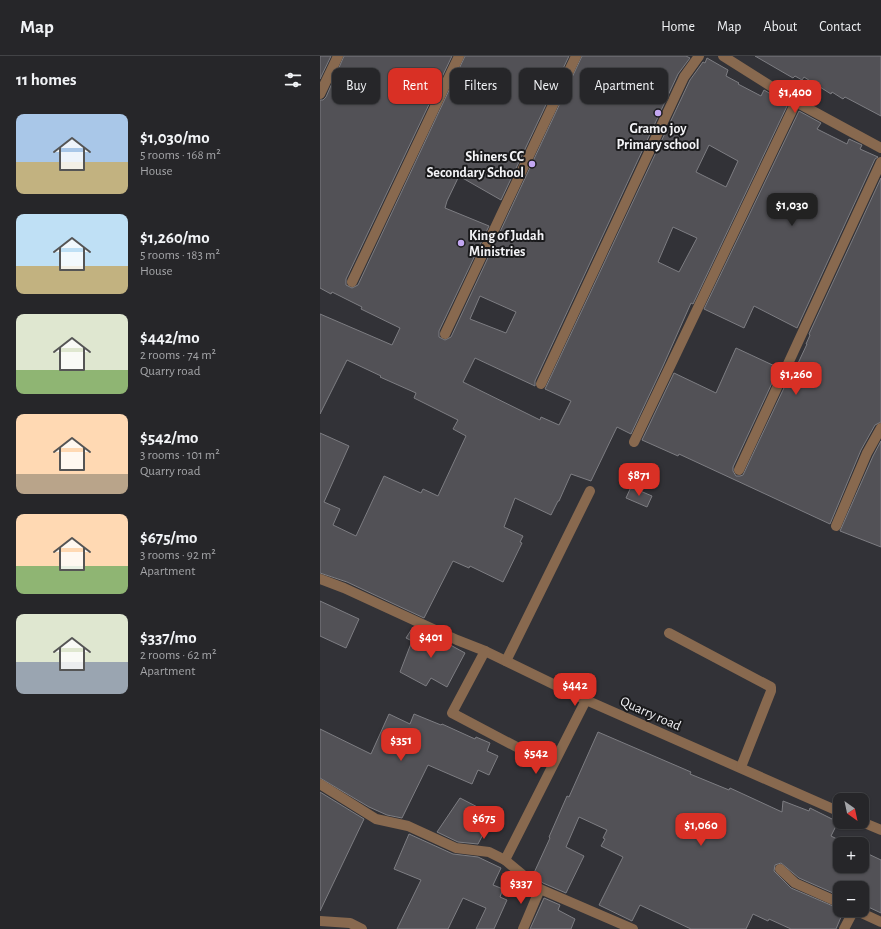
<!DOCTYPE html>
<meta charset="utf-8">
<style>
:root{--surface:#262629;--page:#2e2e31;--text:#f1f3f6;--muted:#a4a5a8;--line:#424346;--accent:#d93025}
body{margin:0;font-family:"Alegreya Sans",sans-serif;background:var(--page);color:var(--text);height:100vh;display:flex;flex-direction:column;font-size:15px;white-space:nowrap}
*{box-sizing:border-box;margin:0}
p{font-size:13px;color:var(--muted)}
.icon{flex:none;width:22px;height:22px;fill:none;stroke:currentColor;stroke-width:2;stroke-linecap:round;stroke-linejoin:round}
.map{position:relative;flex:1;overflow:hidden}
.sheet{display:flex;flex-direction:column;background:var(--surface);width:320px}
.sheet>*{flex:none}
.hud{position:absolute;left:12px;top:12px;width:380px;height:36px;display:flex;gap:8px}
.needle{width:26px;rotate:147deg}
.fabs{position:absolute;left:513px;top:737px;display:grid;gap:8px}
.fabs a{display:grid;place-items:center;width:36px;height:36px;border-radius:8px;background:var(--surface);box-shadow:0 1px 3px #0004,0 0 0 1px var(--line);font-size:20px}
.price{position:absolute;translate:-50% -34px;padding:0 9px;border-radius:8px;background:var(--accent);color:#fff;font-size:13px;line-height:26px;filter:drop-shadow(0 1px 2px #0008)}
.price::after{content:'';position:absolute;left:50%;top:24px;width:12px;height:9px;margin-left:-6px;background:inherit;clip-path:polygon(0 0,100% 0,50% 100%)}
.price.on{background:#222;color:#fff}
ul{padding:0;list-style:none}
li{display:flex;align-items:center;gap:12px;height:100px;padding:0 16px}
li span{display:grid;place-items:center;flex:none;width:112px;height:80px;border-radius:8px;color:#555}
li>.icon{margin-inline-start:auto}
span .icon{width:48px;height:48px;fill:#fffc;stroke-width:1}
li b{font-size:17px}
h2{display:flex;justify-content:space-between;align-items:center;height:48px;padding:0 16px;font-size:17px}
.chip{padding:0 14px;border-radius:8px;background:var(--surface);box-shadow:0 1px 3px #0004,0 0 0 1px var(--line);font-size:14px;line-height:36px}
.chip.on{background:var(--accent);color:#fff}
header{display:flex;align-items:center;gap:24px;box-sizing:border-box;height:56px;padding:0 20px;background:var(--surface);border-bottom:1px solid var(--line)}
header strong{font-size:19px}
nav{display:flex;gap:22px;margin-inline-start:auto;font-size:14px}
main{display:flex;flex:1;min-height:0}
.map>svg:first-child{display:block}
</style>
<header>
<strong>Map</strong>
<nav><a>Home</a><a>Map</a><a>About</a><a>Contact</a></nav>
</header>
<main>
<section class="sheet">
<h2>11 homes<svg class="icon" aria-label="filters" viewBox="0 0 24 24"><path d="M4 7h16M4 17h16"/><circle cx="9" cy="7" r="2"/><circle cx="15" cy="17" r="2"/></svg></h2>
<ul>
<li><span style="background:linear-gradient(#a9c7e8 60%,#c2b280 0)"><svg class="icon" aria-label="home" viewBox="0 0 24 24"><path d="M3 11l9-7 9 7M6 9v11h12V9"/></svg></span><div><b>$1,030/mo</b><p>5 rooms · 168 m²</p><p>House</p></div></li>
<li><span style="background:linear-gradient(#bfe0f5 65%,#c2b280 0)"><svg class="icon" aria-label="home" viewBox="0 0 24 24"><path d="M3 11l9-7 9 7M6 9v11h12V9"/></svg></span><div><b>$1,260/mo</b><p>5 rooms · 183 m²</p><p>House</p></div></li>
<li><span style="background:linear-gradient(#dfe7d0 70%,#8fb573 0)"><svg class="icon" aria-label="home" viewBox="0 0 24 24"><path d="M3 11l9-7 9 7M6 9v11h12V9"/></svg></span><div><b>$442/mo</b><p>2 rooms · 74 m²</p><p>Quarry road</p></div></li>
<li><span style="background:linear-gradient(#ffd9b3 75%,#b9a48a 0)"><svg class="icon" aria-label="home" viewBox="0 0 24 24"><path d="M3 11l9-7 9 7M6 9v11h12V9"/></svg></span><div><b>$542/mo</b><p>3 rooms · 101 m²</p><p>Quarry road</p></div></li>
<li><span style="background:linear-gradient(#ffd9b3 65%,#8fb573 0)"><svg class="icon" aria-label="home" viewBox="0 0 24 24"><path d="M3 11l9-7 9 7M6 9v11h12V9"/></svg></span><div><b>$675/mo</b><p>3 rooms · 92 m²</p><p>Apartment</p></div></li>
<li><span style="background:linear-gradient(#dfe7d0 60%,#9aa5b1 0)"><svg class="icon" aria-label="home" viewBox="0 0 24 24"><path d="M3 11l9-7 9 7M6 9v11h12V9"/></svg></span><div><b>$337/mo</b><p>2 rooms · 62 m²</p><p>Apartment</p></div></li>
</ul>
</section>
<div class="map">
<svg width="561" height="873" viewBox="0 0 561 873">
<rect width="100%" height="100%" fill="#323237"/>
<g fill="#525156" stroke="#7d7d82" fill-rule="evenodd">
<path d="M0 0H11L0 23Z"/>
<path d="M24 0H132L26 223V229L32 232 38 229 145 0H249L181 144 139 120 127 145 125 152 169 170 119 275V281L125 284 131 281 262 0H366L370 2 358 18 215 325V330L155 302 143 326 220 364 221 361 239 369 251 345 225 333 370 24 383 6 385 7 387 2 408 14 406 20 419 27 418 28 441 40 444 34 468 48 373 248 371 247 343 310 311 378 297 371 271 425 251 418 239 445H238L231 459 195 442 184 471 203 480 200 486 202 487 183 526 150 510 149 512 133 505 104 562 27 526 0 517V377L29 390 4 446 20 453 13 469 36 480 64 420 101 437 103 433 118 440 146 380 133 373 138 364 94 342 96 337 60 321 61 320 27 304 0 358V258L72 289 80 272 41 253 42 251 12 236 11 238 0 232V44H3L6 41ZM389 89 418 105 406 131 376 116ZM353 171 377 182 359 216 338 206ZM160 240 196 256 186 277 150 263Z"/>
<path d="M435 0H561V60L525 41 523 43 512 36 511 38 484 21 482 24 475 20 473 22Z"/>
<path d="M479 55 501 67 497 73 527 88 529 83 542 89 540 93 558 101 555 103 477 272 434 250 424 272 384 253Z"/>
<path d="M561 122V366L555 369 541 394 510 468 359 398 358 400 322 384 354 317 396 337 416 292 459 312 413 411V415L416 420H420L423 419 471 317 473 318 487 288H486L490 279 489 278Z"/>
<path d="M561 385V491L520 475 553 400Z"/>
<path d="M311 431 332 440 327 451 306 442Z"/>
<path d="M0 545 39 563 26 592 0 580Z"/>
<path d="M93 571 123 585 145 597 127 631 111 622 106 630 80 616 92 585 86 582Z"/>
<path d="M69 658 90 668 94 658 121 669 122 668 155 683 156 681 170 687 167 695 178 700 169 719 158 714 152 728 108 709 82 762 67 759 49 751 0 722V673L51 698Z"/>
<path d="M278 676 371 716 370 718 409 734 410 732 462 756 463 745 489 755 490 752 518 766 511 780 527 788H520V810H542V795L561 804V857L542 848V832H520V840L479 822 461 807 455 809 454 815 471 832 520 853 521 861 516 873H471L449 863 448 865 433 858 426 873H371L320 849 312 865 279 849 303 801 281 790 285 783 283 782 287 774 259 761 246 791 264 800 246 837 223 827 213 819 230 782 229 781 247 740 249 741Z"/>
<path d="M0 736 44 763 0 855Z"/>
<path d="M140 742 173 759 158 788 138 786 117 776Z"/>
<path d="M89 778 133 798 158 801 181 812 173 829 183 833 180 841 187 844 174 873H156L166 852 143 842 128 873H77L101 824 74 813Z"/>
<path d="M224 842 240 849 238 854 255 863 251 873H210Z"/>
</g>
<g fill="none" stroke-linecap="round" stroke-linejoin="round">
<g stroke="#88694f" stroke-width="10">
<path d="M403 0 476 46 561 92"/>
<path d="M0 38 18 0"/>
<path d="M32 226 139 0"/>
<path d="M125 278 256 0"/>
<path d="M221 328 364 21 379 0"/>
<path d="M314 386 476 46"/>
<path d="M419 414 561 106"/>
<path d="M516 470 547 397 561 372"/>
<path d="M0 523 24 532 137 584 165 595 266 644 520 756"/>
<path d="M349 577 451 631V635L421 711"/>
<path d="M165 595 132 657 208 697"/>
<path d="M186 605 270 435"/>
<path d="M0 728 56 763 88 770 136 792 169 796 185 804 220 833 313 873"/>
<path d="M542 766 561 774"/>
<path d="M185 804 266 644"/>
<path d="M460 813 475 827 520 847"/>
<path d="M535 854 561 866"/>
<path d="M0 865 30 867 42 873"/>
<path d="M203 873 220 833"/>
<path d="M524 873 534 854"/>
</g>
</g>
<g fill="#c3a7f2" stroke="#1a1a1c" stroke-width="1.5">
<circle cx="338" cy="57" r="4"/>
<circle cx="212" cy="108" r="4"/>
<circle cx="141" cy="187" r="4"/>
</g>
<g text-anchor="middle" stroke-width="4" stroke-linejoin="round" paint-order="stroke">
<g font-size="14" font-weight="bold" fill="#f3f3f6" stroke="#1a1a1c">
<text x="338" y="77">Gramo joy<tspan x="338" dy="16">Primary school</tspan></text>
<text x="204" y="105" text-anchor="end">Shiners CC<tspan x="204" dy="16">Secondary School</tspan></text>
<text x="149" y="184" text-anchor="start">King of Judah<tspan x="149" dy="16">Ministries</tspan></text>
</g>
<g font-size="14" fill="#f3f3f6" stroke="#1a1a1c">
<text transform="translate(331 657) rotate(24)" y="5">Quarry road</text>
</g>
</g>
</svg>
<div class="fabs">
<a><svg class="needle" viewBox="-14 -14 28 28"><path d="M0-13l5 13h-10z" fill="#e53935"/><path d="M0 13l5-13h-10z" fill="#a4a5a8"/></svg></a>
<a>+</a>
<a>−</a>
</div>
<b class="price" style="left:475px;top:58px">$1,400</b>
<b class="price on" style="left:472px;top:171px">$1,030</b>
<b class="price" style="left:476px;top:340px">$1,260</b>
<b class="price" style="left:319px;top:441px">$871</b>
<b class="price" style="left:111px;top:603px">$401</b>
<b class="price" style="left:255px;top:651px">$442</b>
<b class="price" style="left:81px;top:706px">$351</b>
<b class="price" style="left:216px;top:719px">$542</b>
<b class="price" style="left:164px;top:784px">$675</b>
<b class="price" style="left:381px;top:791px">$1,060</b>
<b class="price" style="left:201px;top:849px">$337</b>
<div class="hud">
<a class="chip">Buy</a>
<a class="chip on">Rent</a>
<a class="chip">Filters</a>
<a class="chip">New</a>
<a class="chip">Apartment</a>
</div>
</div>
</main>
